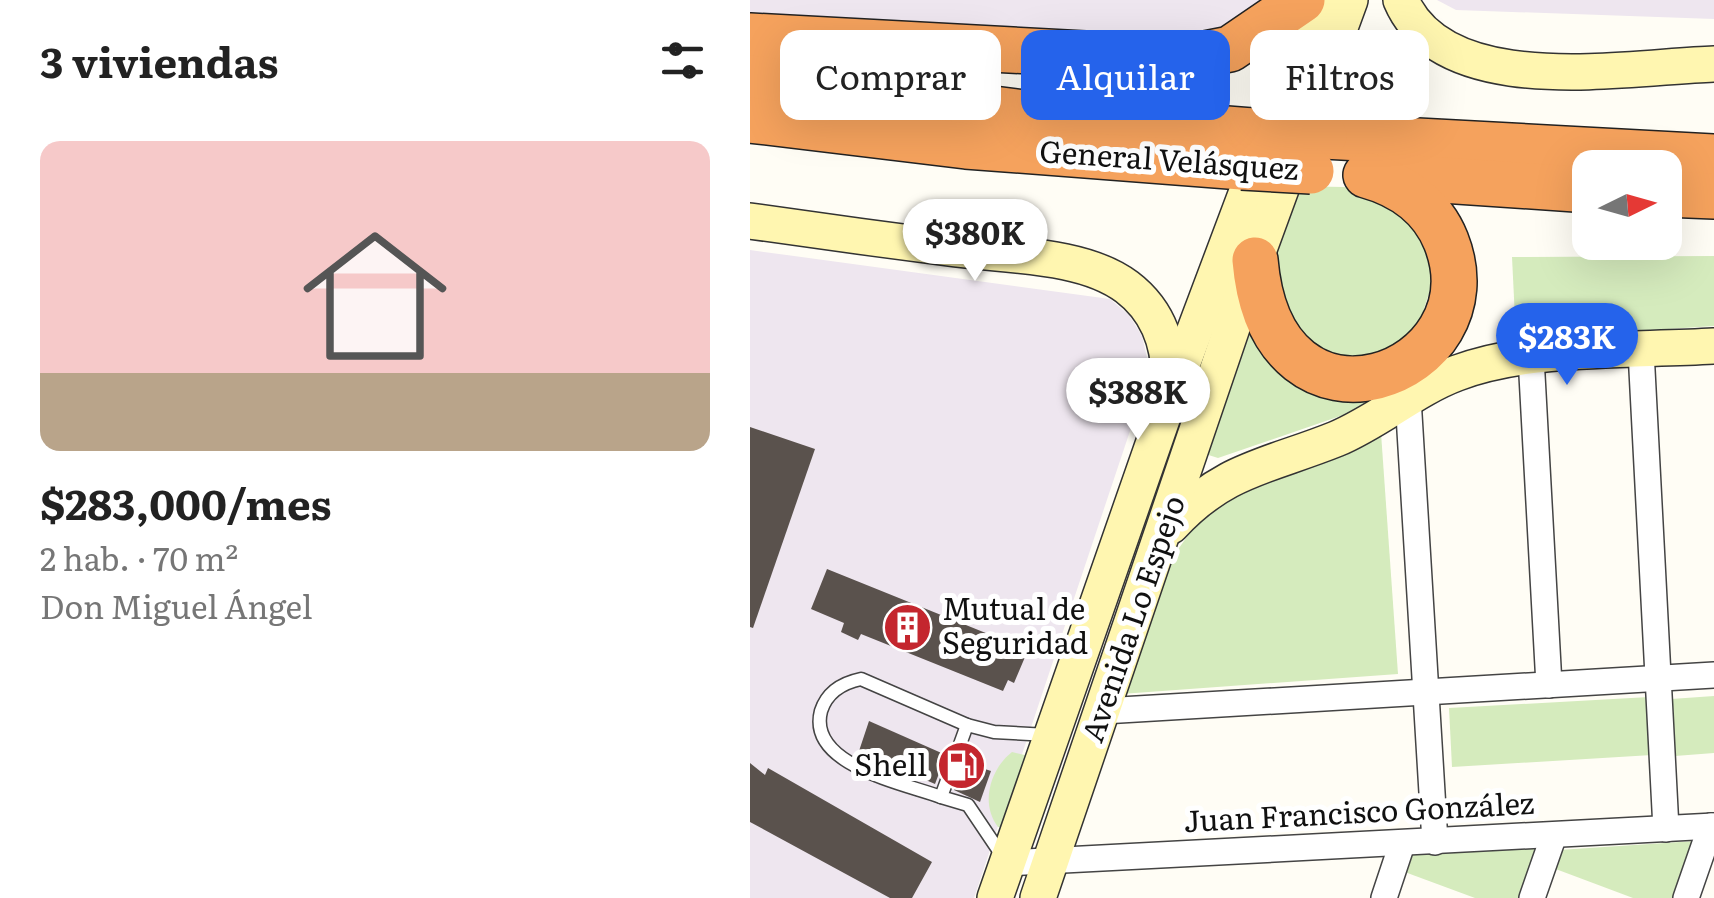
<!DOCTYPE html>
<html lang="es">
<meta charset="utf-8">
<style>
:root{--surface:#fff;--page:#f2f2f2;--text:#222;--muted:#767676;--accent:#2563eb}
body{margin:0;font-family:Literata,serif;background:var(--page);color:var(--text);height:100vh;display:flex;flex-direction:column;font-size:38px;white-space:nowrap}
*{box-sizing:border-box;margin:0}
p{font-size:32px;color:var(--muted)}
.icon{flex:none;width:55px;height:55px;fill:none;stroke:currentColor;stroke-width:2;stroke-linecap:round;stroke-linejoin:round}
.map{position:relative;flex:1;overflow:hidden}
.details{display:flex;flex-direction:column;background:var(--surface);width:750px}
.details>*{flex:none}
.top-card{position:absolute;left:30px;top:30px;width:782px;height:90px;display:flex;gap:20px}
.needle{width:65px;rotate:85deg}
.tools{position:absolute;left:822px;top:150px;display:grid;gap:20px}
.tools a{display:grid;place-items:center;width:110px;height:110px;border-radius:20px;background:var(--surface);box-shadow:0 10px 40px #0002;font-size:50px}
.price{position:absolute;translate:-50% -85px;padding:0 22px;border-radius:35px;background:#fff;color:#222;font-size:32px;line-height:65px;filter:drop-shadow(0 2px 5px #0008)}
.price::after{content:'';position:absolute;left:50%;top:60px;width:30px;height:22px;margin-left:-15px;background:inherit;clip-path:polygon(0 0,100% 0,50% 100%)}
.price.on{background:var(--accent);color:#fff}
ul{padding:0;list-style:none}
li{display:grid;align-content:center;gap:20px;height:530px;padding:0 40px}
li span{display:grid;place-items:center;height:310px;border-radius:20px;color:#555}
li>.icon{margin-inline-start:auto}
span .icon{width:180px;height:180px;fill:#fffc;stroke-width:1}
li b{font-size:42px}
h2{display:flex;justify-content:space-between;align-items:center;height:120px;padding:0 40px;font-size:42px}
.pill{padding:0 35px;border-radius:20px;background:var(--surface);box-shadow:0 10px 40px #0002;font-size:35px;line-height:90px}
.pill.on{background:var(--accent);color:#fff}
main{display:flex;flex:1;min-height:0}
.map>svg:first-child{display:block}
</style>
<main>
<section class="details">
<h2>3 viviendas<svg class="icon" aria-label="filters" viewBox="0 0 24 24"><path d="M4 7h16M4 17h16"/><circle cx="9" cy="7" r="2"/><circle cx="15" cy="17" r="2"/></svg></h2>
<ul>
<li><span style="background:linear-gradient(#f6c9c9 75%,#b9a48a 0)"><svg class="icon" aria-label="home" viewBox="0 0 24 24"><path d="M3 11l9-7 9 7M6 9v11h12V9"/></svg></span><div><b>$283,000/mes</b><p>2 hab. · 70 m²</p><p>Don Miguel Ángel</p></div></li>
</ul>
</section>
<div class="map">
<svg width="964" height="898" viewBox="0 0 964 898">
<rect width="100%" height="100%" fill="#fffdf5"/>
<g fill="#eee6ef">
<path d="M0 0H525L505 14 444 39 0 20Z"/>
<path d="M687 0H964V19L706 10Z"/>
<path d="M0 250 360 299 379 315 392 336 398 362 394 389 224 898H0Z"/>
</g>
<g fill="#d5ebbd">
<path d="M539 186 594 187 641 200 691 257 663 342 613 364 551 344 522 276Z"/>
<path d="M964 256V326L766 339 762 257Z"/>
<path d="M494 307 632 391 599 413 468 458 446 451Z"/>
<path d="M631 433 648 674 371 694 424 555 459 506Z"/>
<path d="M964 696V753L925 756 921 699Z"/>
<path d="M899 697 902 755 702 767 699 708Z"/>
<path d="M262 752 279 756 251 827H248C230 804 240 769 262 752Z"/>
<path d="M945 841 924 898H883L803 868 809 850Z"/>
<path d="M795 843 774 898H725L652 871 658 852Z"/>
</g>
<g fill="#5a524d">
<path d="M0 427 65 449 3 628 0 627Z"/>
<path d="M77 569 278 650 264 683 258 680 253 691 111 634 108 640 91 632 94 623 61 609Z"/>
<path d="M119 721 196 755 185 784 109 751Z"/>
<path d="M214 762 241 771 230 802 204 790Z"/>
<path d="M0 763 15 775 18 768 182 862 162 898H140L0 822Z"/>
</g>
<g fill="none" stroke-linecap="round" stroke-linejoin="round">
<defs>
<g id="lane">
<path d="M191 797C153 783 57 765 71 711 77 692 92 683 111 679L217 725"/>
<path d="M253 857 218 805 191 797 217 725 244 732 298 735"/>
</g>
<g id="street">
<path d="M891 351 916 829"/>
<path d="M781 357 799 685"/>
<path d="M658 398 685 842"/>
<path d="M353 711 964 675"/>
<path d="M257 863 964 826"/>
<path d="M634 898 652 844"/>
<path d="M782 898 804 835"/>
<path d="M936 898 961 826"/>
</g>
<g id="secondary">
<path d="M651 0C694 101 875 67 964 64"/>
<path d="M0 221C69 231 137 240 206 249 259 256 333 254 377 287 410 312 421 349 419 388"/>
<path d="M421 526C473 469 519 466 586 439 629 421 664 389 707 373 781 345 885 351 964 346"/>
<path d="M245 898 419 399 569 0"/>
<path d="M288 898 505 260 600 0"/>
</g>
<g id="highway">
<path d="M0 36 429 59 480 49 552 0"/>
<path d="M0 78 274 113 502 131"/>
<path d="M0 120 216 146 492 167"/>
<path d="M574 136 964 157"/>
<path d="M633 176 840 190"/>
<path d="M915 194 964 196"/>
<path d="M505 260C522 461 749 375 696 241 682 206 652 185 616 175"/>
</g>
</defs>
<use href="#lane" stroke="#444" stroke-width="15"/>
<use href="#street" stroke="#444" stroke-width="28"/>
<use href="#secondary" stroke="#333" stroke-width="38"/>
<use href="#highway" stroke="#222" stroke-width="48"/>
<use href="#lane" stroke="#fff" stroke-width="12"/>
<use href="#street" stroke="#fff" stroke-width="25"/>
<use href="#secondary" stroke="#fff6b0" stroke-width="35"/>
<use href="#highway" stroke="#f5a25d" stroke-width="45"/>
<defs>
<g id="highway-bridge">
<path d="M502 131 574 136"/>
<path d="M492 167 561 171"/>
</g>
</defs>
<use href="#highway-bridge" stroke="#222" stroke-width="48" stroke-linecap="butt"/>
<use href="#highway-bridge" stroke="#f5a25d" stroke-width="45"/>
</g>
<defs>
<symbol id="building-disc" viewBox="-11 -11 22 22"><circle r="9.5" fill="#c4262e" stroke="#fff"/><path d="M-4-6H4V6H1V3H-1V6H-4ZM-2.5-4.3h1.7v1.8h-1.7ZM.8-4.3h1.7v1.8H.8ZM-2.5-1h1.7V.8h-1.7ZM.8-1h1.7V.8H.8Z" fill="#fff"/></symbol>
<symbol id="fuel-disc" viewBox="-11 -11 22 22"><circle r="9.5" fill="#c4262e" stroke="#fff"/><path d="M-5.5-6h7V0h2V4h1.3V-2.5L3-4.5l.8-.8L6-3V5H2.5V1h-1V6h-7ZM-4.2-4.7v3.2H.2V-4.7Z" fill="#fff"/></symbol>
</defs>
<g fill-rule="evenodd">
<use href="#building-disc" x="130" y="600" width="55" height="55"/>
<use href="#fuel-disc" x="184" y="738" width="55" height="55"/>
</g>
<g text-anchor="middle" stroke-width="10" stroke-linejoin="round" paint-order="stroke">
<g font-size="30" fill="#111" stroke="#fff">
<text transform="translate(419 161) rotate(4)" y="10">General Velásquez</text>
<text transform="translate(384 619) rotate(-71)" y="10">Avenida Lo Espejo</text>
<text transform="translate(609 813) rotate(-3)" y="10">Juan Francisco González</text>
</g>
<g font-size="30" fill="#111" stroke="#fff" text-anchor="start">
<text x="192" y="620">Mutual de<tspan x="192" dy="34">Seguridad</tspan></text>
<text x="177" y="776" text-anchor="end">Shell</text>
</g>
</g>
</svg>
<div class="tools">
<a><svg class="needle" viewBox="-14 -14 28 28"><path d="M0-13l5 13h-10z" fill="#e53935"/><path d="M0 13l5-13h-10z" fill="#767676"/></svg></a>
</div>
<b class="price" style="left:225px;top:284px">$380K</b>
<b class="price on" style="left:817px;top:388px">$283K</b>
<b class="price" style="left:388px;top:443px">$388K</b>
<div class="top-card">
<a class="pill">Comprar</a>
<a class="pill on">Alquilar</a>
<a class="pill">Filtros</a>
</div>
</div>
</main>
